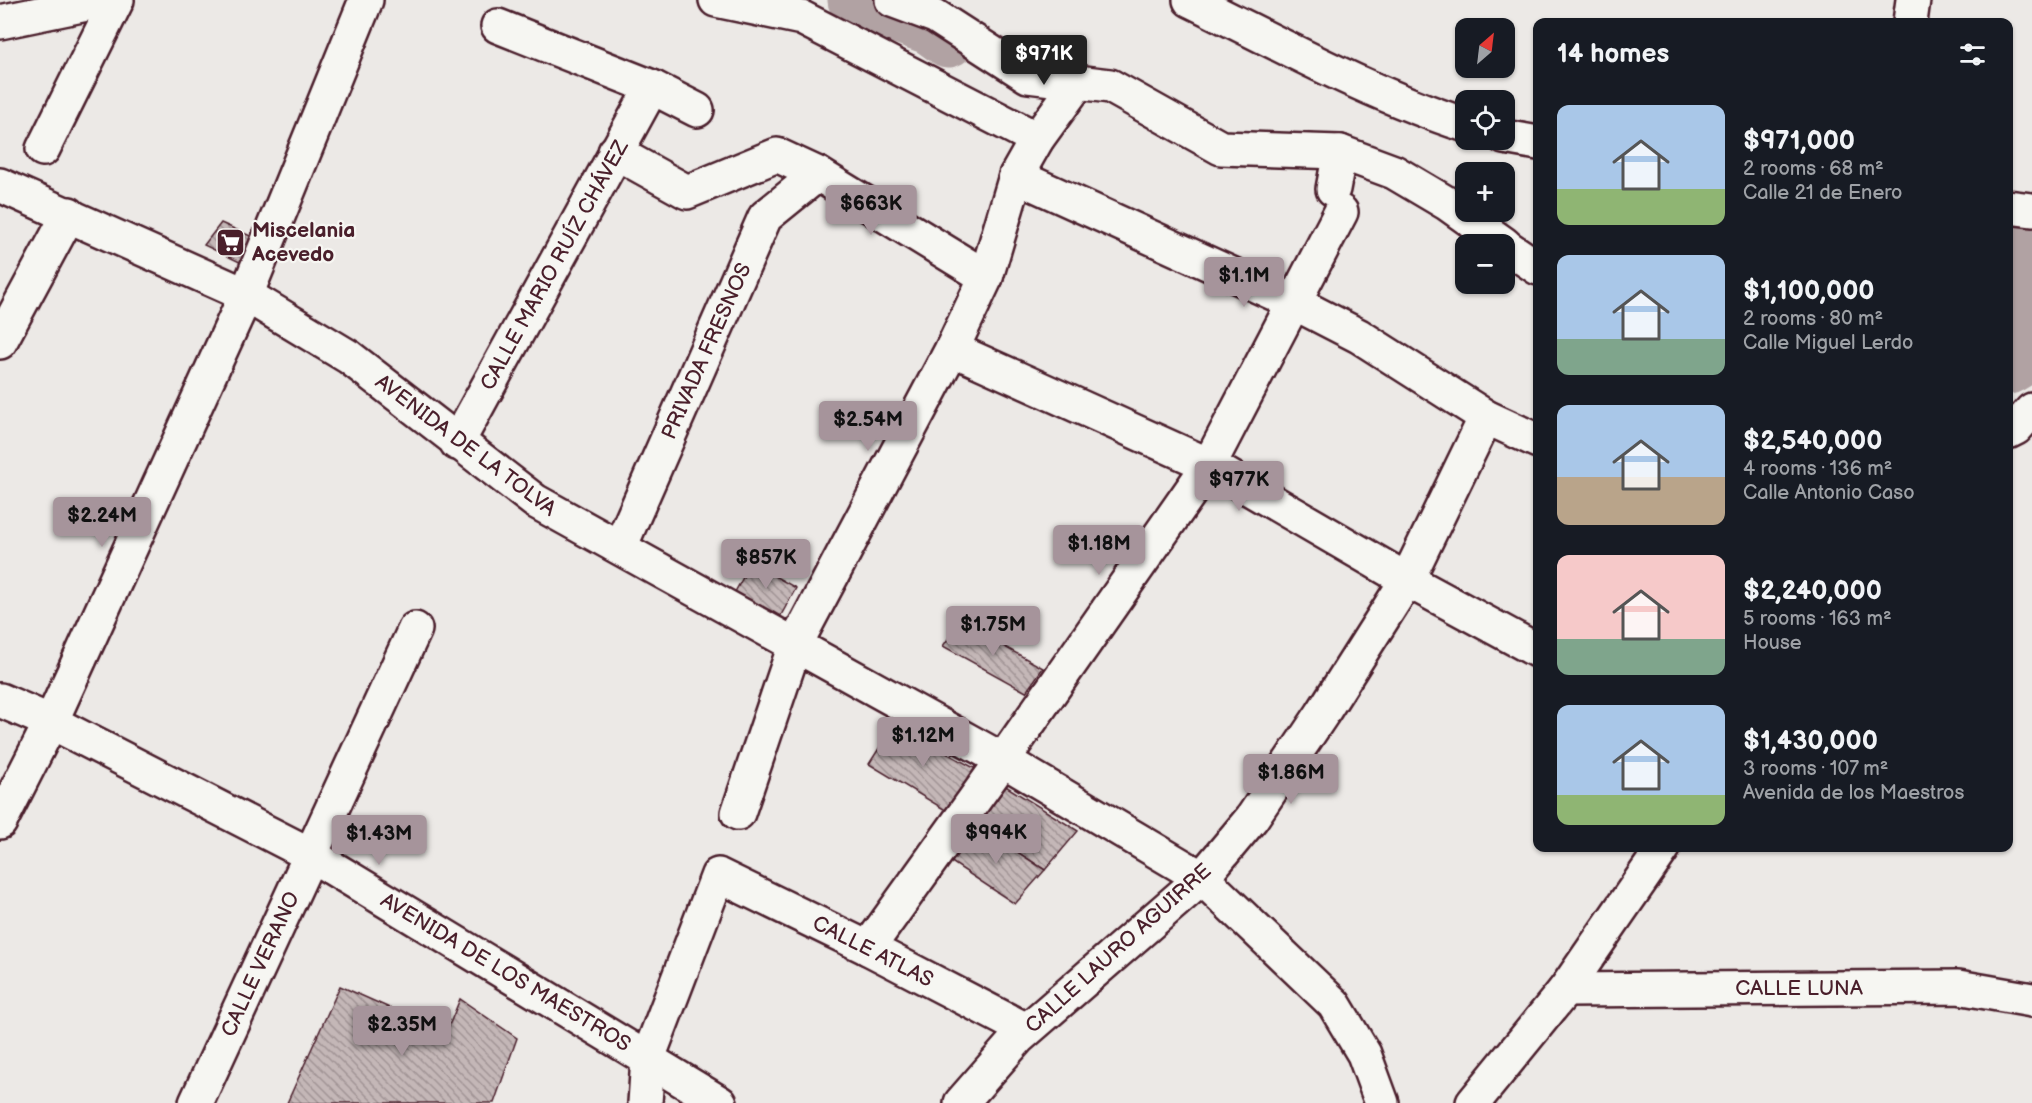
<!DOCTYPE html>
<meta charset="utf-8">
<style>
:root{--surface:#171b24;--page:#20242c;--text:#f1f3f6;--muted:#9ea1a6;--accent:#a6949b}
body{margin:0;font-family:"Balsamiq Sans",sans-serif;background:var(--page);color:var(--text);height:100vh;display:flex;flex-direction:column;font-size:22px;white-space:nowrap}
*{box-sizing:border-box;margin:0}
p{font-size:20px;color:var(--muted)}
.icon{flex:none;width:33px;height:33px;fill:none;stroke:currentColor;stroke-width:2;stroke-linecap:round;stroke-linejoin:round}
.map{position:relative;flex:1;overflow:hidden}
.drawer{position:absolute;left:1533px;top:18px;width:480px;height:834px;display:flex;flex-direction:column;background:var(--surface);border-radius:12px;box-shadow:0 2px 4px #0004}
.drawer>*{flex:none}
.needle{width:39px;rotate:28deg}
.buttons{position:absolute;left:1455px;top:18px;display:grid;gap:12px}
.buttons a{display:grid;place-items:center;width:60px;height:60px;border-radius:12px;background:var(--surface);box-shadow:0 2px 4px #0004;font-size:30px}
.price{position:absolute;translate:-50% -51px;padding:0 14px;border-radius:6px;background:var(--accent);color:#111;font-size:20px;line-height:39px;filter:drop-shadow(0 2px 3px #0008)}
.price::after{content:'';position:absolute;left:50%;top:36px;width:18px;height:14px;margin-left:-9px;background:inherit;clip-path:polygon(0 0,100% 0,50% 100%)}
.price.active{background:#222;color:#fff}
ul{padding:0;list-style:none}
li{display:flex;align-items:center;gap:18px;height:150px;padding:0 24px}
li span{display:grid;place-items:center;flex:none;width:168px;height:120px;border-radius:12px;color:#555}
li>.icon{margin-inline-start:auto}
span .icon{width:72px;height:72px;fill:#fffc;stroke-width:1}
li b{font-size:26px}
h2{display:flex;justify-content:space-between;align-items:center;height:72px;padding:0 24px;font-size:26px}
.map>svg:first-child{display:block}
</style>
<div class="map">
<svg width="2032" height="1103" viewBox="0 0 2032 1103">
<defs>
<pattern id="building-back-hatch" width="6" height="6" patternUnits="userSpaceOnUse" patternTransform="scale(1.5)"><rect width="6" height="6" fill="#c4b7b7"/><path d="M-1 5l2 2M0 0l6 6M5-1l2 2" fill="none" stroke="#a19495"/></pattern>
</defs>
<rect width="100%" height="100%" fill="#ece9e6"/>
<filter id="ink" filterUnits="userSpaceOnUse"><feTurbulence type="fractalNoise" baseFrequency=".0167" numOctaves="2"/><feDisplacementMap in="SourceGraphic" scale="12" xChannelSelector="R" yChannelSelector="G"/><feConvolveMatrix kernelMatrix="1 2 1 2 8 2 1 2 1" color-interpolation-filters="sRGB"/></filter>
<g filter="url(#ink)">
<g fill="none" stroke-linecap="round" stroke-linejoin="round">
<g stroke="#b1a2a3" stroke-width="57">
<path d="M856 0 930 26 948 39"/>
<path d="M2008 366 2018 360 2030 331 2014 259 2032 238"/>
</g>
</g>
<g fill="url(#building-back-hatch)" stroke="#4a1f2b" stroke-width="1.5">
<path d="M221 223 257 239 248 266 204 245Z"/>
<path d="M751 563 796 588 780 617 735 592Z"/>
<path d="M960 622 1043 668 1026 692 943 646Z"/>
<path d="M894 725 978 770 947 811 869 764Z"/>
<path d="M1004 785 1078 831 1045 870 976 825Z"/>
<path d="M976 825 1045 870 1015 904 947 859Z"/>
<path d="M340 986 446 1033 460 999 517 1038 494 1103H287Z"/>
</g>
<g fill="none" stroke-linecap="round" stroke-linejoin="round">
<defs>
<g id="minor">
<path d="M716 0 802 18 1037 139"/>
<path d="M892 0 935 16 1028 76 1110 86 1221 148 1340 152 1394 172 1448 204 1504 244"/>
<path d="M1190 0C1280 44 1370 94 1466 125"/>
<path d="M0 22 106 0"/>
<path d="M1910 22 1913 0"/>
<path d="M498 26 652 87 697 110"/>
<path d="M1504 137 1538 143"/>
<path d="M43 149 117 0"/>
<path d="M615 152 687 192 777 155 818 174 986 277"/>
<path d="M1016 176 1293 302 1359 336 1486 417 1538 441"/>
<path d="M0 185 246 295 349 357 535 501 1003 760 1202 878 1334 1004 1364 1054 1382 1103"/>
<path d="M1333 189 1340 152"/>
<path d="M2008 207 2032 210"/>
<path d="M1504 245 1538 268"/>
<path d="M0 342 69 214"/>
<path d="M952 349 1209 465 1407 580 1538 651"/>
<path d="M2008 432 2016 428 2032 410"/>
<path d="M457 443 652 87"/>
<path d="M620 547 765 217 818 174"/>
<path d="M738 813 795 645 952 349 986 277 1016 176 1037 139 1077 84"/>
<path d="M0 822 51 722 246 295 366 0"/>
<path d="M868 948 1003 760 1209 465 1341 212"/>
<path d="M1565 990 1958 987 2032 1000"/>
<path d="M196 1103 415 629"/>
<path d="M645 1103 648 1058 718 875 868 948 1026 1030"/>
<path d="M961 1103 1018 1038 1202 878 1252 818 1322 714 1407 580 1486 417"/>
<path d="M1473 1103 1565 990 1663 848"/>
</g>
<path id="major" d="M0 700 51 722 311 855 720 1103"/>
</defs>
<use href="#minor" stroke="#4a1f2b" stroke-width="38"/>
<use href="#major" stroke="#4a1f2b" stroke-width="38"/>
<use href="#minor" stroke="#f6f6f2" stroke-width="33"/>
<use href="#major" stroke="#f6f6f2" stroke-width="33"/>
</g>
</g>
<defs>
<symbol id="supermarket-square" viewBox="-11 -11 22 22"><rect x="-9" y="-9" width="18" height="18" rx="4" fill="#4a1f2b" stroke="#f6f6f2"/><path d="M-6-5.5h2.5l.6 2H6L4.5 2H-2.5L-4.4-4H-6ZM-1.5 3.2a1.3 1.3 0 1 0 .1 0ZM3 3.2a1.3 1.3 0 1 0 .1 0Z" fill="#fff"/></symbol>
</defs>
<g fill-rule="evenodd">
<use href="#supermarket-square" x="214" y="226" width="33" height="33"/>
</g>
<g text-anchor="middle" stroke-width="4.5" stroke-linejoin="round" paint-order="stroke">
<g font-size="21" font-weight="bold" fill="#4a1f2b" stroke="#f6f6f2" text-anchor="start">
<text x="252" y="237">Miscelania<tspan x="252" dy="24">Acevedo</tspan></text>
</g>
<g font-size="21" fill="#4a1f2b" stroke="#f6f6f2">
<text transform="translate(554 265) rotate(-61)" y="7">CALLE MARIO RUÍZ CHÁVEZ</text>
<text transform="translate(706 351) rotate(-66)" y="7">PRIVADA FRESNOS</text>
<text transform="translate(466 445) rotate(37)" y="7">AVENIDA DE LA TOLVA</text>
<text transform="translate(1118 948) rotate(-42)" y="7">CALLE LAURO AGUIRRE</text>
<text transform="translate(873 951) rotate(27)" y="7">CALLE ATLAS</text>
<text transform="translate(260 964) rotate(-65)" y="7">CALLE VERANO</text>
<text transform="translate(506 972) rotate(31)" y="7">AVENIDA DE LOS MAESTROS</text>
<text x="1799" y="995">CALLE LUNA</text>
</g>
</g>
</svg>
<div class="buttons">
<a><svg class="needle" viewBox="-14 -14 28 28"><path d="M0-13l5 13h-10z" fill="#e53935"/><path d="M0 13l5-13h-10z" fill="#9ea1a6"/></svg></a>
<a><svg class="icon" aria-label="locate" viewBox="0 0 24 24"><circle cx="12" cy="12" r="6"/><path d="M12 2v4M12 18v4M2 12h4M18 12h4"/></svg></a>
<a>+</a>
<a>−</a>
</div>
<b class="price active" style="left:1044px;top:86px">$971K</b>
<b class="price" style="left:871px;top:236px">$663K</b>
<b class="price" style="left:1244px;top:308px">$1.1M</b>
<b class="price" style="left:868px;top:452px">$2.54M</b>
<b class="price" style="left:1239px;top:512px">$977K</b>
<b class="price" style="left:102px;top:548px">$2.24M</b>
<b class="price" style="left:1099px;top:576px">$1.18M</b>
<b class="price" style="left:766px;top:590px">$857K</b>
<b class="price" style="left:993px;top:657px">$1.75M</b>
<b class="price" style="left:923px;top:768px">$1.12M</b>
<b class="price" style="left:1291px;top:805px">$1.86M</b>
<b class="price" style="left:996px;top:865px">$994K</b>
<b class="price" style="left:379px;top:866px">$1.43M</b>
<b class="price" style="left:402px;top:1057px">$2.35M</b>
<section class="drawer">
<h2>14 homes<svg class="icon" aria-label="filters" viewBox="0 0 24 24"><path d="M4 7h16M4 17h16"/><circle cx="9" cy="7" r="2"/><circle cx="15" cy="17" r="2"/></svg></h2>
<ul>
<li><span style="background:linear-gradient(#a9c7e8 70%,#8fb573 0)"><svg class="icon" aria-label="home" viewBox="0 0 24 24"><path d="M3 11l9-7 9 7M6 9v11h12V9"/></svg></span><div><b>$971,000</b><p>2 rooms · 68 m²</p><p>Calle 21 de Enero</p></div></li>
<li><span style="background:linear-gradient(#a9c7e8 70%,#7fa58c 0)"><svg class="icon" aria-label="home" viewBox="0 0 24 24"><path d="M3 11l9-7 9 7M6 9v11h12V9"/></svg></span><div><b>$1,100,000</b><p>2 rooms · 80 m²</p><p>Calle Miguel Lerdo</p></div></li>
<li><span style="background:linear-gradient(#a9c7e8 60%,#b9a48a 0)"><svg class="icon" aria-label="home" viewBox="0 0 24 24"><path d="M3 11l9-7 9 7M6 9v11h12V9"/></svg></span><div><b>$2,540,000</b><p>4 rooms · 136 m²</p><p>Calle Antonio Caso</p></div></li>
<li><span style="background:linear-gradient(#f6c9c9 70%,#7fa58c 0)"><svg class="icon" aria-label="home" viewBox="0 0 24 24"><path d="M3 11l9-7 9 7M6 9v11h12V9"/></svg></span><div><b>$2,240,000</b><p>5 rooms · 163 m²</p><p>House</p></div></li>
<li><span style="background:linear-gradient(#a9c7e8 75%,#8fb573 0)"><svg class="icon" aria-label="home" viewBox="0 0 24 24"><path d="M3 11l9-7 9 7M6 9v11h12V9"/></svg></span><div><b>$1,430,000</b><p>3 rooms · 107 m²</p><p>Avenida de los Maestros</p></div></li>
</ul>
</section>
</div>
